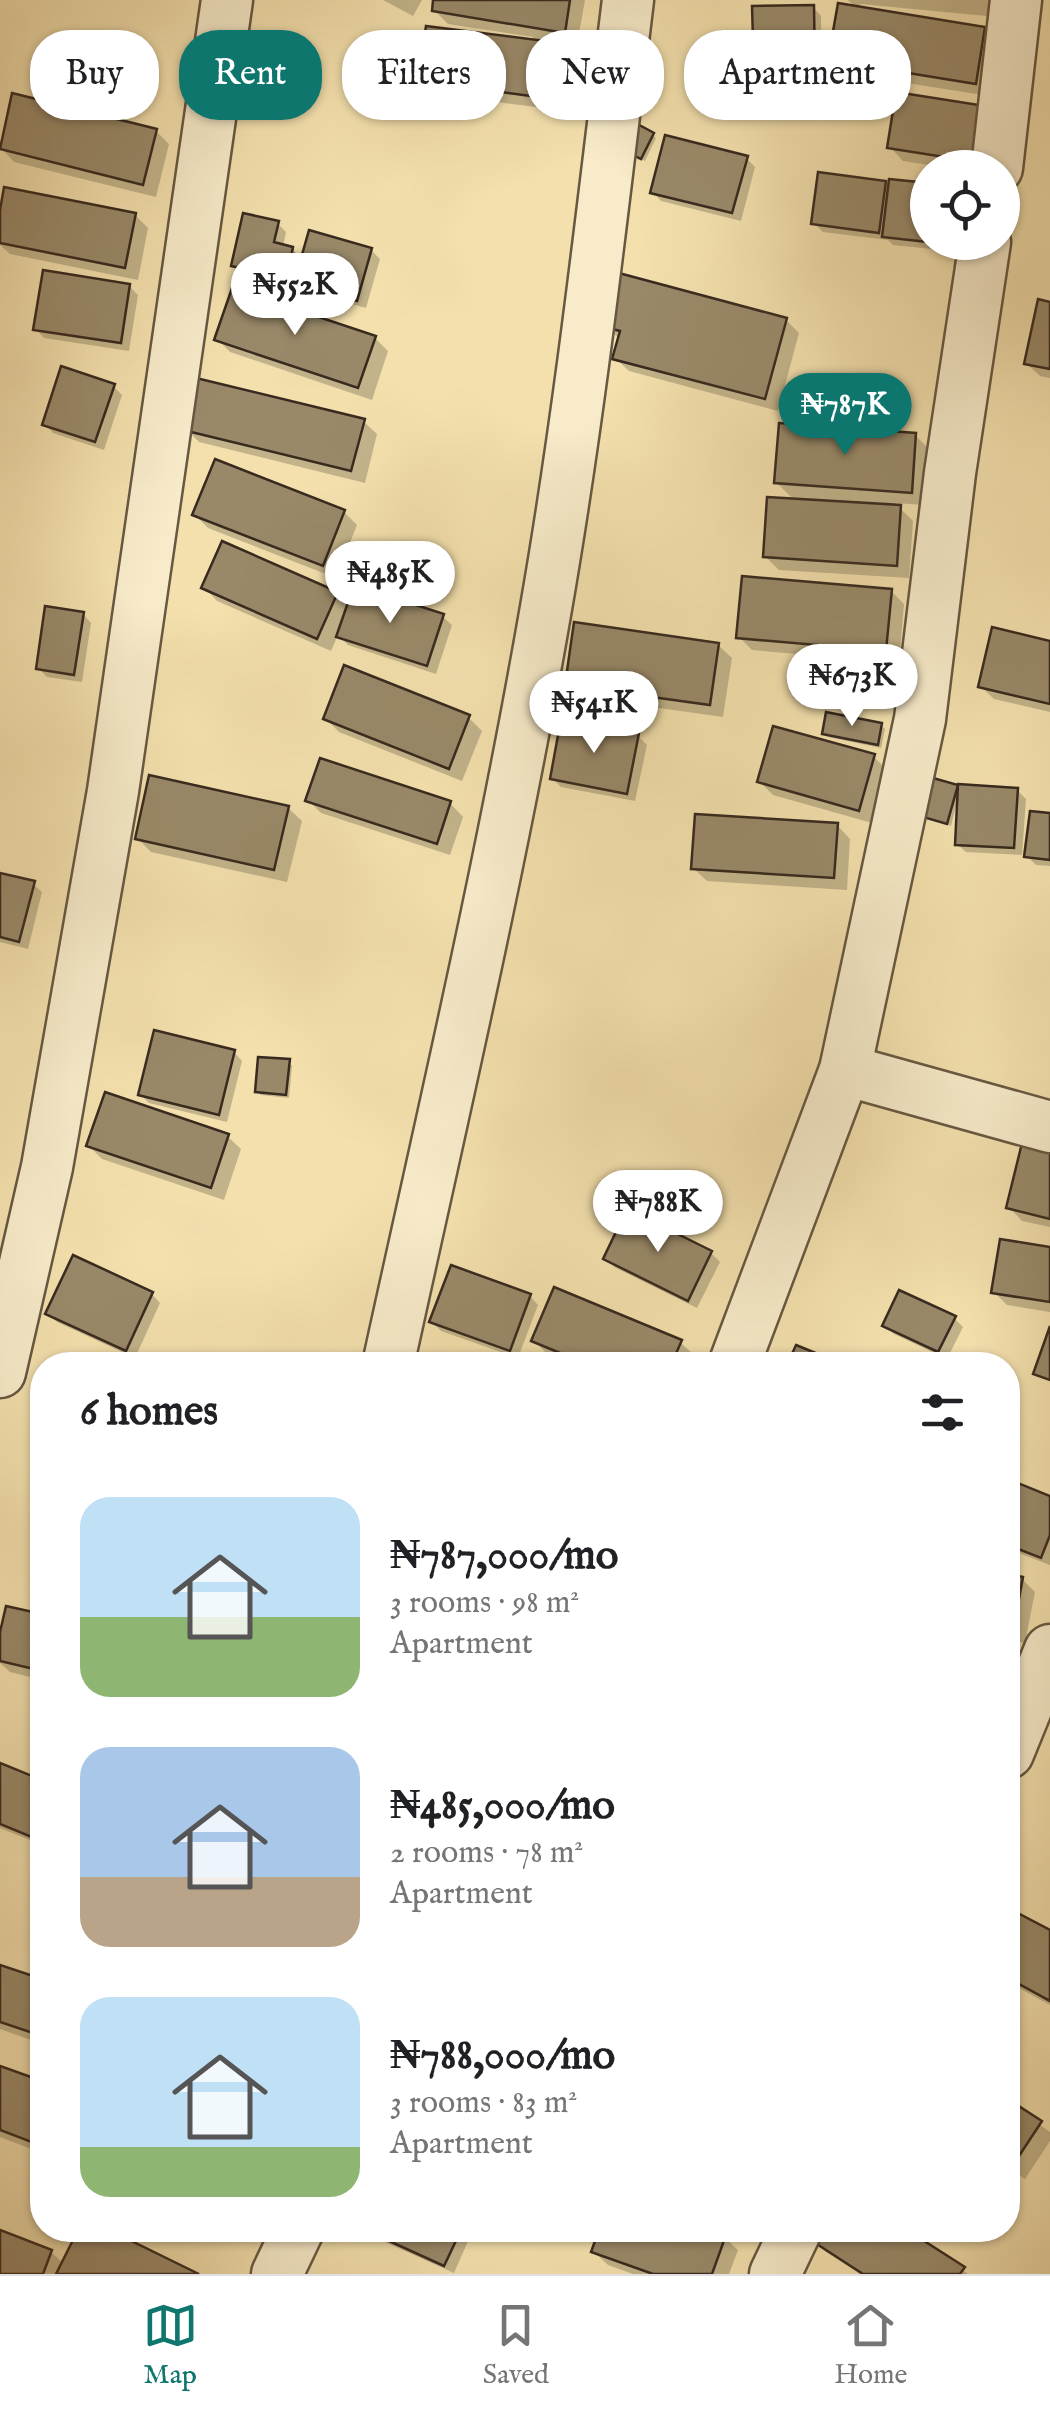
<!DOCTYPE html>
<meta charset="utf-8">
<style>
:root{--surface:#fff;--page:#f6f6f6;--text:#202124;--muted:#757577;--line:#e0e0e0;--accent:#0f766e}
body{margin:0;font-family:"IM FELL English",serif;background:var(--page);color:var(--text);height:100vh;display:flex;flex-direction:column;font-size:38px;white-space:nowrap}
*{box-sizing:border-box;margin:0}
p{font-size:32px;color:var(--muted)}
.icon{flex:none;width:55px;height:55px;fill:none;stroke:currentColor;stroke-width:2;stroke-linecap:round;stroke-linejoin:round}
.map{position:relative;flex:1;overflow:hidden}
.drawer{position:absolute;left:30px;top:1352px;width:990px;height:890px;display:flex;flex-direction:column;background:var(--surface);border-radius:40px;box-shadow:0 2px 8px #0004}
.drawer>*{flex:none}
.banner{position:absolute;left:30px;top:30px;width:990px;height:90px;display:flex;gap:20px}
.controls{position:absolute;left:910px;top:150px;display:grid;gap:20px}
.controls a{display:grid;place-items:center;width:110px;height:110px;border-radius:50%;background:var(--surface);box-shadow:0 2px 8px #0004;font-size:50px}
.price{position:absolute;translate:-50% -85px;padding:0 22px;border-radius:35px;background:#fff;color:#222;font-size:32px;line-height:65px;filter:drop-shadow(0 2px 5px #0008)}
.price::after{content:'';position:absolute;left:50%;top:60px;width:30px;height:22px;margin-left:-15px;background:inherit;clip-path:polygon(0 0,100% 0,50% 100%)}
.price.selected{background:var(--accent);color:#fff}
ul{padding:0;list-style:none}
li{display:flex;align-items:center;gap:30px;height:250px;padding:0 50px}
li span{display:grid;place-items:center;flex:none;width:280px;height:200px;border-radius:30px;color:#555}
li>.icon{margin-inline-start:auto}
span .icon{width:120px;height:120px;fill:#fffc;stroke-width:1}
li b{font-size:42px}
h2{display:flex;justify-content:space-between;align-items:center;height:120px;padding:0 50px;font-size:42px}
.chip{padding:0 35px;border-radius:40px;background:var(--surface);box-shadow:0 2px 8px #0004;font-size:35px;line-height:90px}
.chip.selected{background:var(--accent);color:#fff}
.dock{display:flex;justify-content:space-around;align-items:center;height:140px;border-top:2px solid var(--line);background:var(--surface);font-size:28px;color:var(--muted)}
.dock a{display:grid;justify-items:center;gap:5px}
.dock .selected{color:var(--accent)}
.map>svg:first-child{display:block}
</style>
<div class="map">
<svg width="1050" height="2274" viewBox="0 0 1050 2274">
<rect width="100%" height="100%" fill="#f3e0ad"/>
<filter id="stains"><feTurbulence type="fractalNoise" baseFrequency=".002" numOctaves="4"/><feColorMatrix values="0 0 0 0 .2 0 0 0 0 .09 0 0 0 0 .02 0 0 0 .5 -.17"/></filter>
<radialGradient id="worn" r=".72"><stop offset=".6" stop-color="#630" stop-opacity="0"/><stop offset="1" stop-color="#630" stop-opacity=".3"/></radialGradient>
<g fill="#0003">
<path d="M383 0H422L413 16Z"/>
<path d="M436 0H585L577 45 556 41 574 59 567 111 434 94 420 80 532 42 533 37 448 24 434 10Z"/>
<path d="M848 0H989L987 16 860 4V9L984 29 998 42 989 96 844 73 830 59 856 8Z"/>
<path d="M813 7 821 16 822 80 765 81 756 72Z"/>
<path d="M898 94 1002 168H948L903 161 890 147Z"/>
<path d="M156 131 169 144 156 197 14 162 1 148Z"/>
<path d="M652 135 656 138 645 161 625 152Z"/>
<path d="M746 158 755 167 741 221 661 201 653 192Z"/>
<path d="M884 183 890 189 928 185V242H981L980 254 893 245 888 240 823 232 814 223Z"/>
<path d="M135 215 148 228 138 280 10 254 0 245V223Z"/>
<path d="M278 224 286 232 283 247 292 249 303 260 371 250 380 259 366 308 306 291 296 281 295 285 243 274 234 265Z"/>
<path d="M129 286 138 295 129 351 44 338 36 329Z"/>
<path d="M1050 304V378L1040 376 1026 363Z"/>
<path d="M786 320 799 333 778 411 629 371 615 358 620 339 603 325Z"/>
<path d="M375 338 388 351 372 400 230 352 217 339Z"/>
<path d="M113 386 122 395 104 450 53 433 45 424Z"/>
<path d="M363 421 377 434 365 483 199 442 186 429Z"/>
<path d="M915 435 929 449 924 505 895 503 913 521 909 578 779 570 766 557 795 501 777 483Z"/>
<path d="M344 512 357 525 336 578 208 528 195 515Z"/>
<path d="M204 587 337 594 349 606 443 617 452 625 436 674 348 645 338 635 331 651 217 601Z"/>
<path d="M891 591 904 604 899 663 752 650 739 637Z"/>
<path d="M83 614 91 623 82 682 47 677 38 668Z"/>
<path d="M1050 644V712L994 699 980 686Z"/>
<path d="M718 645 732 658 723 717 581 697 567 684Z"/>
<path d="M469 718 482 731 462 781 339 732 326 719Z"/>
<path d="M881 725 885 729 881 748 828 737 824 733Z"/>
<path d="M638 736 647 745 635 801 561 787 552 778Z"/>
<path d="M874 757 887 770 872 823 773 795 760 782Z"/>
<path d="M957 787 960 791 1017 790 1026 799 1022 855 966 852 957 844V802L951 826 925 816Z"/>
<path d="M308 800 450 803 463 817 450 855 321 813Z"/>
<path d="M288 808 302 821 287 882 151 852 137 838Z"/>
<path d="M1050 816V866L1036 865 1027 856Z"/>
<path d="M837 825 850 839 847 890 707 881 693 868Z"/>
<path d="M0 876 33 884 42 892 28 949 0 942Z"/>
<path d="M234 1052 242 1061 227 1122 149 1103 140 1094Z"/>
<path d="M288 1062 292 1066 289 1098 261 1095 257 1091Z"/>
<path d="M227 1136 241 1149 224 1200 102 1159 89 1146Z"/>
<path d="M1050 1152V1227L1022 1221 1009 1207Z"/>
<path d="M1050 1250V1312L1007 1305 994 1292Z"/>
<path d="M711 1253 720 1262 697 1308 614 1267 606 1258Z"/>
<path d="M152 1294 160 1303 135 1358 57 1322 48 1314Z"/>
<path d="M530 1296 538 1305 518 1358 441 1331 432 1322Z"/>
<path d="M954 1318 963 1327 947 1359 894 1334 885 1325Z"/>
<path d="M534 1340 680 1342 694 1355 689 1365H574L547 1354Z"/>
<path d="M1008 1482 1050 1499V1565L1008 1549Z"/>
<path d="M1008 1576 1022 1579 1035 1592 1025 1643 1008 1640Z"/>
<path d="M8 1609 42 1617V1680L10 1672 0 1663V1643Z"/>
<path d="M0 1766 42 1782V1845L0 1828Z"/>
<path d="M1008 1911 1050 1933V2005L1008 1982Z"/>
<path d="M0 1967 42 1982V2044L0 2029Z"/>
<path d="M0 2068 42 2084V2153L0 2137Z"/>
<path d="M1008 2102 1050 2132V2141L1025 2179 1008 2167Z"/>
<path d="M81 2230H104L194 2274H0V2233L51 2252 64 2264Z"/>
<path d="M368 2230H473L454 2273 376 2238Z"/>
<path d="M602 2230H705L724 2237 738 2250 729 2274H633L608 2265 594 2252Z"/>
<path d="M902 2230 968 2274H860L826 2252 812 2239Z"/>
</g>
<g fill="#998969" stroke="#382a1f" stroke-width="2.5">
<path d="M433 0H570L565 33 432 11Z"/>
<path d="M838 3 985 27 976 84 828 60Z"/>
<path d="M814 5 815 72 754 73 752 6Z"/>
<path d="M426 26 561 43 554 99 418 81Z"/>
<path d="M896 92 998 108 989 164 887 148Z"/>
<path d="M12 93 157 129 143 185 0 149Z"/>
<path d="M632 121 654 133 641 159 619 148Z"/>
<path d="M665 135 748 156 732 213 650 193Z"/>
<path d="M818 172 886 181 879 233 811 224Z"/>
<path d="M889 179 928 183V242L882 237Z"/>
<path d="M4 187 136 213 125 268 0 243V210Z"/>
<path d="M243 213 279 221 274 242 293 247 287 278 231 266Z"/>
<path d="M309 230 372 248 357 301 294 283Z"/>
<path d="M43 270 130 284 121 343 33 330Z"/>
<path d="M615 272 787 318 765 399 612 359 620 331 600 326Z"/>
<path d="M232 288 376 336 358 388 214 340Z"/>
<path d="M1038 299 1050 302V369L1024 364Z"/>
<path d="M61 366 115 384 95 442 42 425Z"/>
<path d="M196 378 365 419 351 471 183 430Z"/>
<path d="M779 423 916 433 912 493 774 483Z"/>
<path d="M215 459 345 510 323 566 192 515Z"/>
<path d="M767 497 901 505 897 566 763 557Z"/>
<path d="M222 541 338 592 317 639 201 588Z"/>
<path d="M742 576 892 589 886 651 736 638Z"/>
<path d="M354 585 444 614 427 666 336 637Z"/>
<path d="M45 606 84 612 74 675 36 669Z"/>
<path d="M574 622 719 643 710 705 565 685Z"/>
<path d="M992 627 1050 641V704L978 687Z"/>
<path d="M344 665 470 715 449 769 323 719Z"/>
<path d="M826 712 882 723 878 745 822 734Z"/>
<path d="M561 719 639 733 627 794 550 779Z"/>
<path d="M773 726 875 754 859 811 757 782Z"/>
<path d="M320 758 451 801 437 844 305 801Z"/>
<path d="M149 775 289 806 274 870 135 839Z"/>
<path d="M933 778 958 785 947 824 923 817Z"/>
<path d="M958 784 1018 788 1014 848 955 845Z"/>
<path d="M1030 811 1050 813V860L1024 857Z"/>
<path d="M695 814 838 823 834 878 691 869Z"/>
<path d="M0 873 35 881 19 942 0 937Z"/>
<path d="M154 1030 235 1050 219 1115 138 1095Z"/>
<path d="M258 1057 290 1059 286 1095 255 1092Z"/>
<path d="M105 1092 229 1134 211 1188 86 1146Z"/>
<path d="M1022 1143 1050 1150V1219L1006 1208Z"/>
<path d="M627 1209 712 1251 688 1301 603 1259Z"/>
<path d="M1000 1239 1050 1247V1302L991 1293Z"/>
<path d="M73 1255 153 1292 126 1351 45 1314Z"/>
<path d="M451 1265 531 1294 510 1351 429 1322Z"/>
<path d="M554 1287 682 1340 671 1365H589L531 1341Z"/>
<path d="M899 1290 956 1316 938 1352 882 1326Z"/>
<path d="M1050 1326V1380L1033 1374Z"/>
<path d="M796 1345 845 1365H787Z"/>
<path d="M1008 1479 1050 1496V1535L1041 1558 1008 1545Z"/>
<path d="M1008 1574 1023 1577 1013 1631H1008Z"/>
<path d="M6 1606 42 1614V1671L0 1661V1632Z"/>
<path d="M0 1763 42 1780V1830L39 1840 0 1824Z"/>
<path d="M1008 1908 1050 1930V2001L1008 1978Z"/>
<path d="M0 1965 42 1979V2036L0 2022Z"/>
<path d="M0 2066 42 2081V2146L0 2130Z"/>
<path d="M1008 2099 1042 2121 1011 2168 1008 2165Z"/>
<path d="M0 2230 52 2250 43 2274H0Z"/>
<path d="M78 2230H109L199 2274H56Z"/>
<path d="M365 2230H461L444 2266Z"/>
<path d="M599 2230H712L726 2235 712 2274H653L591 2252Z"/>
<path d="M815 2230H907L965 2267 960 2274H863L809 2239Z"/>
</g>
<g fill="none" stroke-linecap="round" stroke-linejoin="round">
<defs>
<g id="minor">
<path d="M997 168 1016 0"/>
<path d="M845 1070 1050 1127"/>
<path d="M388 1365C443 1114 502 862 546 608 581 407 603 203 628 0"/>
<path d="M734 1365 845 1070 920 719 950 473 985 242"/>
<path d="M0 1372 47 1167 113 791 227 0"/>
<path d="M1008 1753 1050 1650"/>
<path d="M277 2274 298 2230"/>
<path d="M775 2274 796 2230"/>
</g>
</defs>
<use href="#minor" stroke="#675842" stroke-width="55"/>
<use href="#minor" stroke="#f7ebca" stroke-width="50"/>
</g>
<rect width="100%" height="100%" filter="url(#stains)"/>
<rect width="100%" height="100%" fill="url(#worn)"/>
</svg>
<div class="controls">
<a><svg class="icon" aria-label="locate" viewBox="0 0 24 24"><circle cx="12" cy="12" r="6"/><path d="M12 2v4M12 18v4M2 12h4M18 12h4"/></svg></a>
</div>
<b class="price" style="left:295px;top:338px">₦552K</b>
<b class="price selected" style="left:845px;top:458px">₦787K</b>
<b class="price" style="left:390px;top:626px">₦485K</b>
<b class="price" style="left:852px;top:729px">₦673K</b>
<b class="price" style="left:594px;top:756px">₦541K</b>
<b class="price" style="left:658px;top:1255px">₦788K</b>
<div class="banner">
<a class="chip">Buy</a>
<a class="chip selected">Rent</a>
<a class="chip">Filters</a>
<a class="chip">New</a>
<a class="chip">Apartment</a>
</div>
<section class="drawer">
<h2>6 homes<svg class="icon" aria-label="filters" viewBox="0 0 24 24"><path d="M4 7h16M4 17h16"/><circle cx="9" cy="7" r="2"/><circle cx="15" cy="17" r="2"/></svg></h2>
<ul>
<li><span style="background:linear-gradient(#bfe0f5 60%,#8fb573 0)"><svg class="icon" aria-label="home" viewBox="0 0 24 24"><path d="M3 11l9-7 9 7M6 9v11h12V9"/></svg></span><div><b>₦787,000/mo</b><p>3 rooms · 98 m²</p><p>Apartment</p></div></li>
<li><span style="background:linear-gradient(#a9c7e8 65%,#b9a48a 0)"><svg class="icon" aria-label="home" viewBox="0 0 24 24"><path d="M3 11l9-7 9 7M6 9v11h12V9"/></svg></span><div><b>₦485,000/mo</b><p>2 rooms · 78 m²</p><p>Apartment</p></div></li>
<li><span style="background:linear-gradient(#bfe0f5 75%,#8fb573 0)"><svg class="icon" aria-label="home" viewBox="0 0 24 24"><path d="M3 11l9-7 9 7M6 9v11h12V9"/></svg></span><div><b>₦788,000/mo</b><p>3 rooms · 83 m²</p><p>Apartment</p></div></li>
</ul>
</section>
</div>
<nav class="dock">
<a class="selected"><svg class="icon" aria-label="map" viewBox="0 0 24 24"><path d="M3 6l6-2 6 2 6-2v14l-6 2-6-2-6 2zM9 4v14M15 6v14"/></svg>Map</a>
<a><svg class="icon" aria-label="saved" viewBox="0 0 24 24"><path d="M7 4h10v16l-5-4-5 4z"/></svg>Saved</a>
<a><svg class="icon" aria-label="home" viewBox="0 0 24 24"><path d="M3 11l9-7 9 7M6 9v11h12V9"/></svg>Home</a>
</nav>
